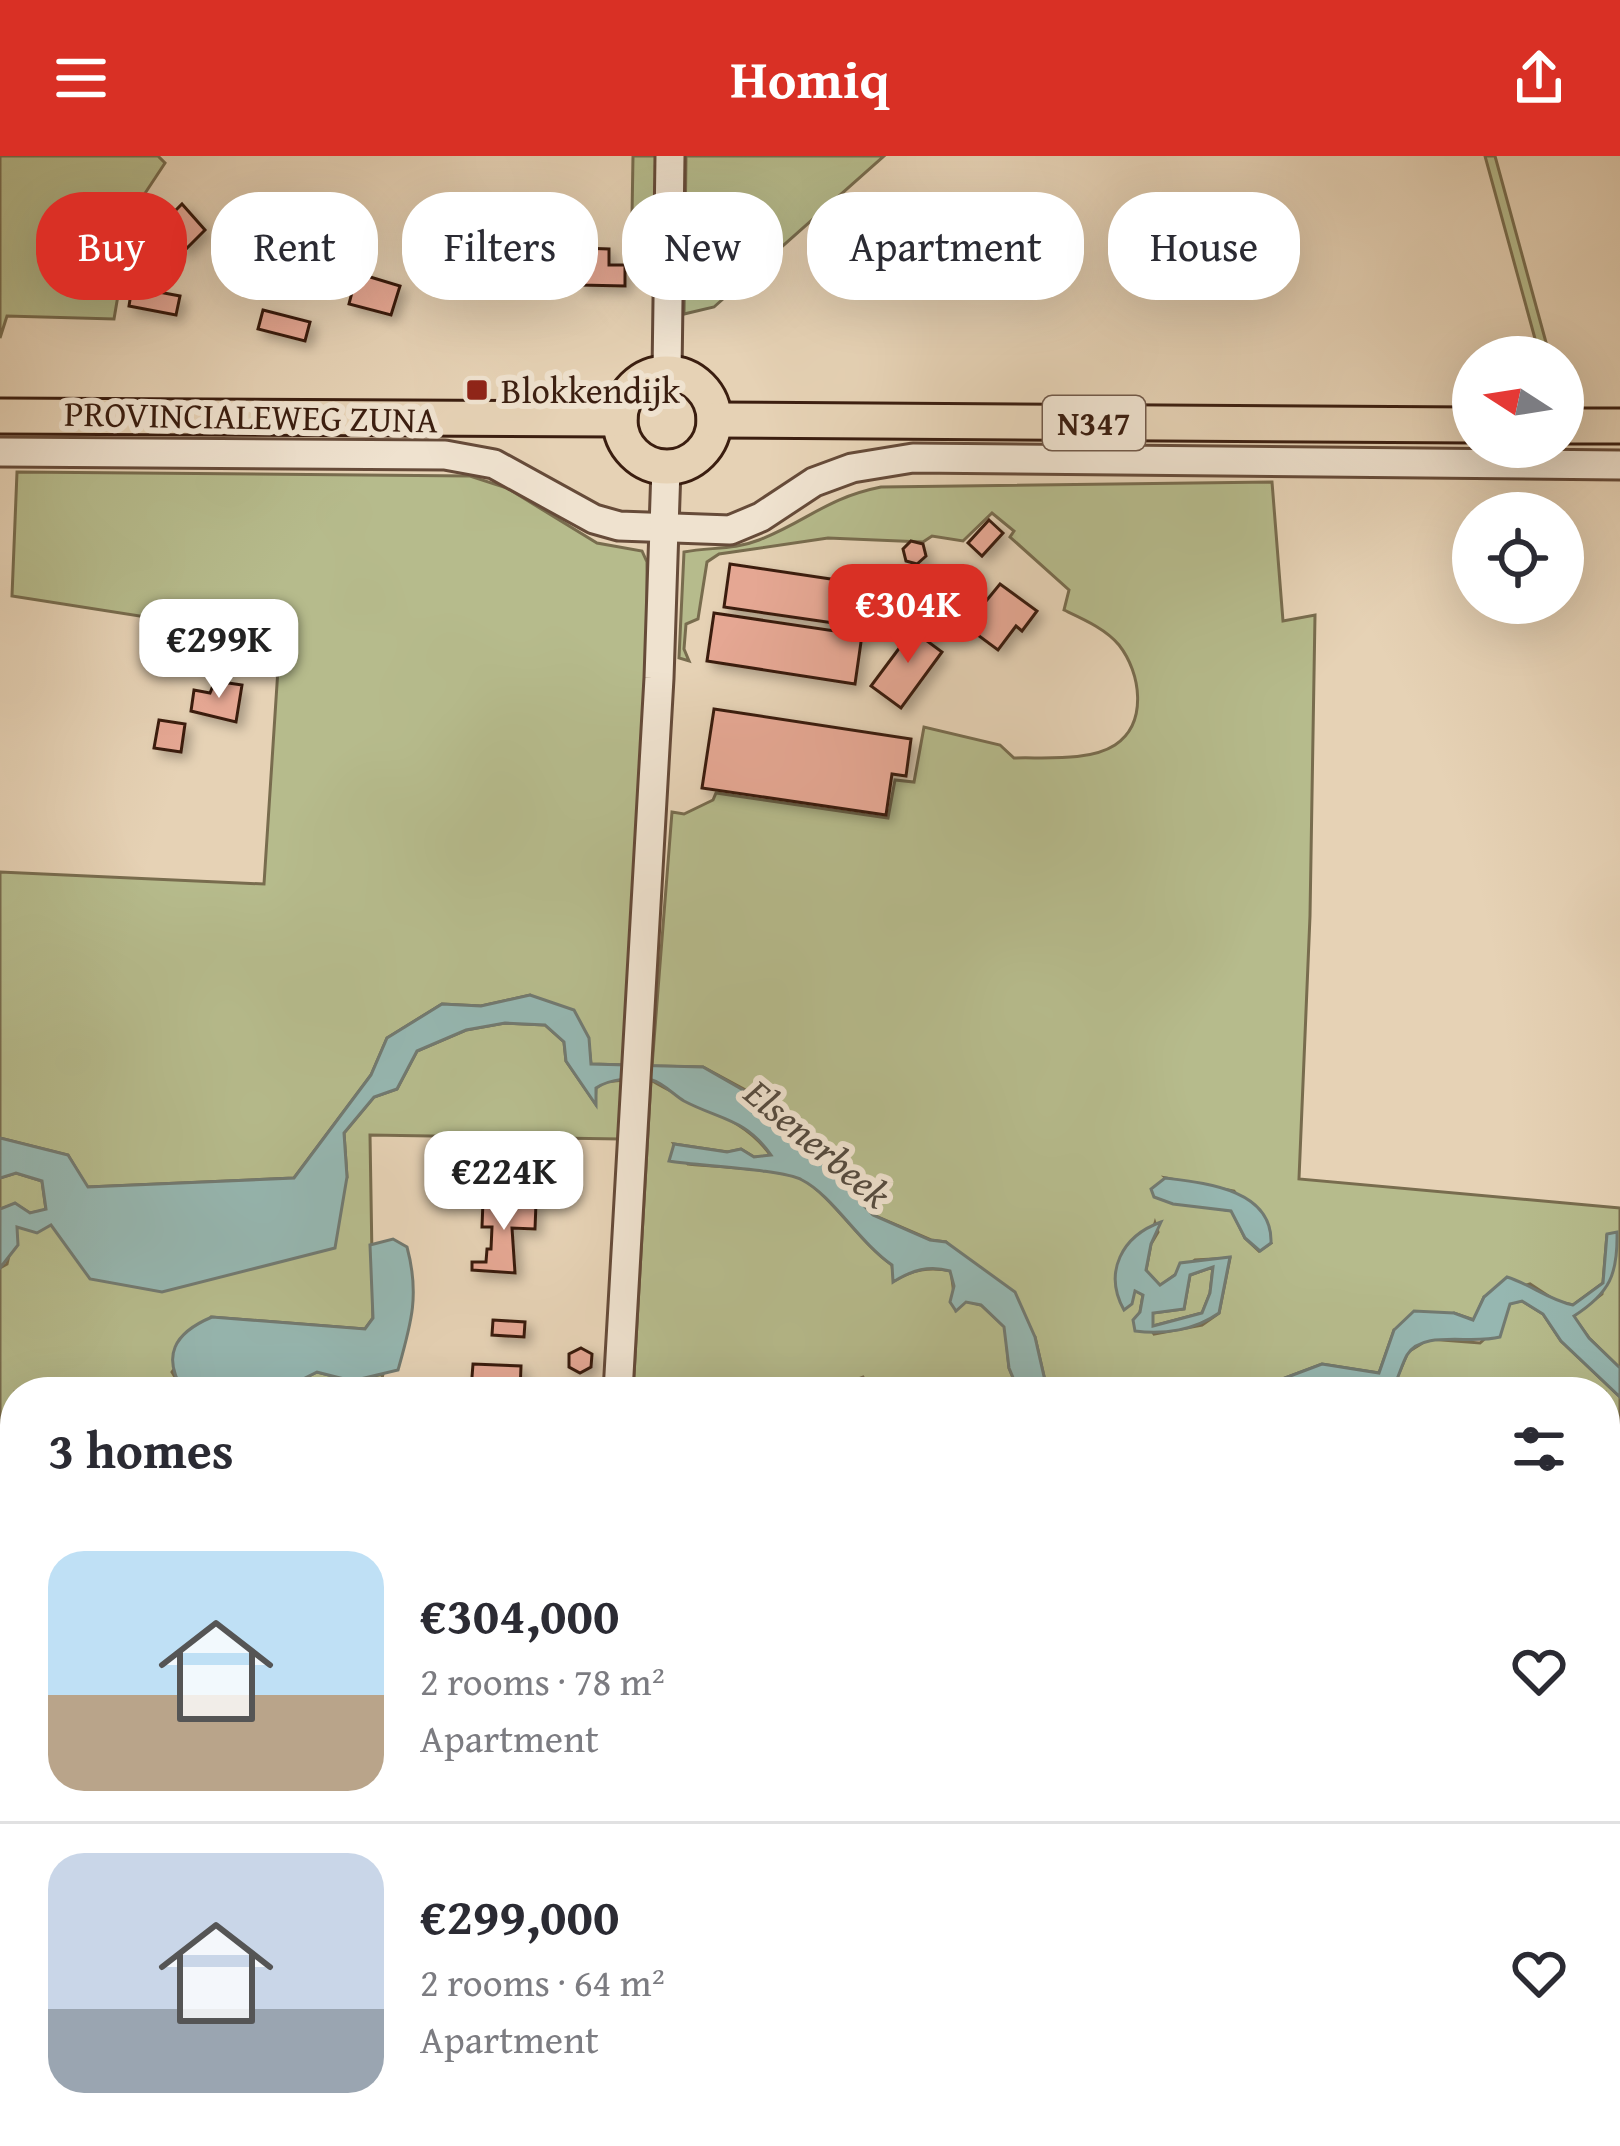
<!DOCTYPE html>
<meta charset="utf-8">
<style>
:root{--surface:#fff;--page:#f7f7f7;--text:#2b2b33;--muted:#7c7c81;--line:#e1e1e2;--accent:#d93025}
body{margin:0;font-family:"Gentium Book Plus",serif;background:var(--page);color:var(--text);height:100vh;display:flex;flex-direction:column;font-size:45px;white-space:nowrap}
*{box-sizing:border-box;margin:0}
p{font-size:39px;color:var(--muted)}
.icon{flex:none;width:66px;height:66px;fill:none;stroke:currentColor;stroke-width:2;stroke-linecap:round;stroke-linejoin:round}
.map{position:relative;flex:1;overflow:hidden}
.details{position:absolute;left:0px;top:1221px;width:1620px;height:771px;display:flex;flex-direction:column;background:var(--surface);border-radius:48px 48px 0 0;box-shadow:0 12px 48px #0002}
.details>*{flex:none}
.top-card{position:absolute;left:36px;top:36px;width:1548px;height:108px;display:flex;gap:24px}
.needle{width:78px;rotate:282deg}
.tools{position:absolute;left:1452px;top:180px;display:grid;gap:24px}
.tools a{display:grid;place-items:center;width:132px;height:132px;border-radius:50%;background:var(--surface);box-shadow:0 12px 48px #0002;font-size:60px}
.price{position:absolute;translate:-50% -102px;padding:0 27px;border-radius:24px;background:#fff;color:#222;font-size:39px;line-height:78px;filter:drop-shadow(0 3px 6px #0008)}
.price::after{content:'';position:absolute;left:50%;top:72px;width:36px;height:27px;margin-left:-18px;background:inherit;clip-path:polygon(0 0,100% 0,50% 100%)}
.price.active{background:var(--accent);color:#fff}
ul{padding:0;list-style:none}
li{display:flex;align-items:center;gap:36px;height:300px;padding:0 48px}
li+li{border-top:3px solid var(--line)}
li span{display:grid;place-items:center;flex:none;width:336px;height:240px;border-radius:36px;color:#555}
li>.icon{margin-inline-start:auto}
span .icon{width:144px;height:144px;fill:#fffc;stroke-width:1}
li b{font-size:51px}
h2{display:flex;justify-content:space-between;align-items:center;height:144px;padding:0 48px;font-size:51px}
.chip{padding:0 42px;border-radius:48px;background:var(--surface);box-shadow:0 12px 48px #0002;font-size:42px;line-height:108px}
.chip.active{background:var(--accent);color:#fff}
header{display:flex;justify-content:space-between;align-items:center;height:156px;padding:0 48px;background:var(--accent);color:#fff;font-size:54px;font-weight:700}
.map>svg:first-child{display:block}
</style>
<header><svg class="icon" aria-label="menu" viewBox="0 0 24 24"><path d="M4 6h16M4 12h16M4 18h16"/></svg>Homiq<svg class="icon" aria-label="share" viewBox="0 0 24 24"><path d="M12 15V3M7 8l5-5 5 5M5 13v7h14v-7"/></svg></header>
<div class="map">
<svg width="1620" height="1990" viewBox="0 0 1620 1990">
<defs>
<filter id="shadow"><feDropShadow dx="6" dy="6" stdDeviation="6" flood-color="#0004"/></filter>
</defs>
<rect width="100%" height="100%" fill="#e6d2b5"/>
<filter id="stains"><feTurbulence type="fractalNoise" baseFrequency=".00167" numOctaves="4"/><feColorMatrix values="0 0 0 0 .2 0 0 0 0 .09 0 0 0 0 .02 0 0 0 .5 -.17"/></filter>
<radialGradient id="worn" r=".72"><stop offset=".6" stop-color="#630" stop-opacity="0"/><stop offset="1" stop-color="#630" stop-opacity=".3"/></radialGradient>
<g fill="#b6bb8c" stroke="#786c4e" stroke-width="3" fill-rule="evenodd">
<path d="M0 0H158L165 7 132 57 114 163 7 160 0 182Z"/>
<path d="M633 0H659L657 72 632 60Z"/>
<path d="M686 0H884L714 151 684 158Z"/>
<path d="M1485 0H1495L1550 201H1540Z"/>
<path d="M17 316 470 320 507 332 597 387 642 395 647 406V538L625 909 591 908 588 882 530 839 481 850 442 848 387 882 371 919 294 1022 87 1031 68 999 0 982V716L264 728 280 482 12 440Z"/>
<path d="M1272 326 1283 465 1315 459 1310 760 1299 1023 1620 1052V1212L1589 1182 1573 1160 1602 1138 1607 1078 1603 1127 1573 1149 1556 1145 1530 1128 1484 1141 1474 1164 1454 1157 1394 1174 1379 1217 1322 1208 1248 1236H1057L1046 1229 1035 1181 946 1086 931 1084 873 1059 751 937 703 911 652 910 672 656 684 658 713 644 716 637 888 662 895 624 914 626 924 571 1000 589 1014 602C1043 601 1089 606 1115 589 1148 567 1141 517 1119 489 1106 473 1083 463 1064 454L1069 434 1010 381 1014 375 992 357 963 385 932 380 923 386 828 382 719 398 707 406 698 463 686 468 684 493 689 505 679 502 684 396C710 391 734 394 759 384 806 366 826 342 881 331ZM1166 1022 1234 1035 1271 1087 1259 1095 1245 1082 1232 1055 1197 1049ZM1155 1067 1158 1076 1151 1088 1146 1115 1160 1130 1195 1104 1230 1102 1219 1157 1202 1169 1154 1178 1140 1156 1143 1139 1135 1134Z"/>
<path d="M505 867 545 869 564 886 566 905 595 947 596 932 605 926 624 924 620 983 370 979 373 1162 365 1173 211 1161 172 1216 184 1236H15V1416L0 1419V1112L7 1108 16 1070 51 1069 347 1021 344 977 374 941 397 933 417 895 466 874Z"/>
<path d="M651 924C692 950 743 959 771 1000L754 1001 741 993 728 996 674 988 688 1008C714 1011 782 1013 802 1023 832 1040 859 1086 892 1109L894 1125C912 1114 929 1110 951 1115L956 1154 966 1145 981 1149 1005 1171 1009 1212 1019 1236H873L863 1221 839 1231 837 1236H633Z"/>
<path d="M16 1017 42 1025 46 1054 30 1057 15 1048 0 1053V1022Z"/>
<path d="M1213 1111 1210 1137 1202 1157 1153 1170 1150 1165 1153 1157 1184 1153 1190 1119Z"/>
<path d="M1522 1145 1543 1158 1561 1185 1620 1241V1828L1605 1836V1236H1391L1408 1196 1429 1183 1480 1187 1502 1167 1510 1147Z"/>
<path d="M317 1216 352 1225 383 1218 379 1235 394 1236H277Z"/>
<path d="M15 1610V1977H563V1990H0V1612Z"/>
<path d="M592 1977H1439L1443 1990H592Z"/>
</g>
<g fill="#96b7b1" stroke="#727a71" stroke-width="3" fill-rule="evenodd">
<path d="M530 839 574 854 589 882 591 908 703 911 764 946 873 1059 930 1084 946 1086 1015 1136 1035 1181 1046 1229 1057 1236H1019L1009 1212 1004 1171 981 1149 966 1146 956 1155 950 1146 954 1130 950 1115C929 1109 912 1114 893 1126L892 1109C859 1086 832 1039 802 1024 782 1013 698 1010 669 1005L674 988 727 996 741 993 754 1001 771 999C745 962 720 964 684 945 674 939 663 927 652 924 636 920 609 923 596 932V949L566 905 564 886 545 869 505 867 466 874 417 895 397 933 374 941 344 977 347 1021 335 1092 162 1136 90 1123 51 1069 37 1077 17 1071 18 1089 0 1112V1053L15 1047 30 1057 46 1053 42 1025 16 1017 0 1022V982L68 999 88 1031 294 1022 371 919 387 882 442 848 481 850Z"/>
<path d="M1165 1022C1205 1027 1273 1033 1271 1087L1260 1095 1245 1082 1231 1055 1173 1048 1154 1041 1151 1033Z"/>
<path d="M1161 1066 1151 1088 1146 1114 1160 1129 1175 1119 1180 1107 1230 1101 1219 1157C1195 1174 1164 1179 1135 1175L1133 1164 1140 1156 1143 1139 1135 1135 1132 1148 1124 1154C1103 1116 1122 1080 1161 1066ZM1213 1111 1210 1137 1202 1157 1153 1170V1157L1184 1153 1190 1119Z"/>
<path d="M1617 1076C1618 1118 1610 1137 1574 1160L1589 1182 1620 1212V1241L1561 1185 1543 1158 1522 1145 1510 1148 1500 1181C1471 1189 1423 1173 1407 1199 1401 1210 1398 1224 1391 1236H1248L1322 1208 1379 1217 1394 1174 1414 1155 1454 1157 1473 1164 1484 1141 1507 1121C1530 1128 1549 1144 1573 1149L1603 1127 1607 1078Z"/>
<path d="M393 1083 407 1091C420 1139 411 1168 398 1214L352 1225 317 1216 277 1236H184C161 1200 174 1177 212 1161L365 1173 373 1162 370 1089Z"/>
</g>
<g fill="#e5a793" stroke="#3b1e10" stroke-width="3" filter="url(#shadow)">
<path d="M182 48 205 74 184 95 161 69Z"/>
<path d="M519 85 568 86V107H519Z"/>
<path d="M580 92 609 93V109H625V130L580 129Z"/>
<path d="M357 117 400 130 391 159 349 148Z"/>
<path d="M132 131 180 140 176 159 129 150Z"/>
<path d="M263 154 310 166 305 185 258 173Z"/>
<path d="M989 364 1003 377 982 400 968 387Z"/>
<path d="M911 385 923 388 926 400 917 408 906 405 903 393Z"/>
<path d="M730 408 871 429 875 410 929 424 925 443 895 435 889 475 724 451Z"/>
<path d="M1000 428 1037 455 1022 475 1016 470 998 494 948 457 968 429 987 444Z"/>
<path d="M714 457 862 479 855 528 707 505Z"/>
<path d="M921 463 935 474 927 485 942 496 901 552 871 530Z"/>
<path d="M215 525 242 529 236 566 191 555 194 534 210 537Z"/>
<path d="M714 553 911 583 906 620 892 618 886 659 702 632Z"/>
<path d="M159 564 185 568 181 596 154 592Z"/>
<path d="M483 1045 536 1047 535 1073 512 1072 515 1117 472 1114V1106H486L487 1093H491L492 1071H482Z"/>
<path d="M493 1164 525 1166 524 1181 492 1179Z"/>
<path d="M581 1192 592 1198 591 1211 580 1217 569 1211V1198Z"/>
<path d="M473 1208 521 1210 520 1236 471 1234Z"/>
<path d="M1620 1859V1895L1606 1866Z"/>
</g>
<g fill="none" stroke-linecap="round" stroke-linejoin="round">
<defs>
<g id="minor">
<path d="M667 217 670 0"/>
<path d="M0 296 445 299 494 308 594 363 619 370 730 374 761 361 814 326 852 312 913 302 1620 309"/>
<path d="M618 1236 659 522 666 312"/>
<path d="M579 1990 580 1977"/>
</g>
<g id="major">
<circle cx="667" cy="264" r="47"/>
<path d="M0 260 620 263"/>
<path d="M714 264 1473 269"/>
<path d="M1563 270H1620"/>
</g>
</defs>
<use href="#minor" stroke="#664b39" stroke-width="33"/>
<use href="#major" stroke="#3b1e10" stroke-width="39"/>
<use href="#minor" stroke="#efe2cf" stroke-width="27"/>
<use href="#major" stroke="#e6d2b5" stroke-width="33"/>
</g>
<rect fill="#8f2418" stroke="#efe2cf" stroke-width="4.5" x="465" y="222" width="24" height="24" rx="6"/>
<g text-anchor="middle" stroke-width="12" stroke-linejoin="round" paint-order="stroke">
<rect fill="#efe2cf" stroke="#715949" stroke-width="3" x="1043" y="240" width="102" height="54" rx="9"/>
<g font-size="33" font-weight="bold" fill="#3b1e10">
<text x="1094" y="279">N347</text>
</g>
<g font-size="36" fill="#3b1e10" stroke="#efe2cf" text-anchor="start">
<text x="501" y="247">Blokkendijk</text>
</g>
<g font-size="36" fill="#3b1e10" stroke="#efe2cf">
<text transform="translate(251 260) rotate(1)" y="13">PROVINCIALEWEG ZUNA</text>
</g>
<g font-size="39" font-style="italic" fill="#564c40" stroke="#efe2cf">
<text transform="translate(818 987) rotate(40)" y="14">Elsenerbeek</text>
</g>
</g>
<rect width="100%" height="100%" filter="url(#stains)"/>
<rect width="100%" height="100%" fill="url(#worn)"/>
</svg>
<div class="tools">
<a><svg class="needle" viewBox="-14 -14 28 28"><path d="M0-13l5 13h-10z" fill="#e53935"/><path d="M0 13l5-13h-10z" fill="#7c7c81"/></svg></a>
<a><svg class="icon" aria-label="locate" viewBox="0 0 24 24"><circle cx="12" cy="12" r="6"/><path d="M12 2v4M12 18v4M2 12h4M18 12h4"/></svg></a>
</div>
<b class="price active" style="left:908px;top:510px">€304K</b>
<b class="price" style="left:219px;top:545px">€299K</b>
<b class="price" style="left:504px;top:1077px">€224K</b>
<div class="top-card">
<a class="chip active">Buy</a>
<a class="chip">Rent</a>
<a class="chip">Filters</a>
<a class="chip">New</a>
<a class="chip">Apartment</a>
<a class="chip">House</a>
</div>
<section class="details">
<h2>3 homes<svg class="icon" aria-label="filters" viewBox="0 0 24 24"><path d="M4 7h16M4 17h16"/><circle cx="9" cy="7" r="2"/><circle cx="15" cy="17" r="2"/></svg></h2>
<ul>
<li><span style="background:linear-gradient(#bfe0f5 60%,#b9a48a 0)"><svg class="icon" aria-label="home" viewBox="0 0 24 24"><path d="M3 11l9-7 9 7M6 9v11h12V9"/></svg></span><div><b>€304,000</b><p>2 rooms · 78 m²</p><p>Apartment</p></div><svg class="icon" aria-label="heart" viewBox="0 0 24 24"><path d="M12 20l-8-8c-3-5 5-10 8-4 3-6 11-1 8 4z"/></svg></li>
<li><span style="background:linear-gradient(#c9d6e8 65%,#9aa5b1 0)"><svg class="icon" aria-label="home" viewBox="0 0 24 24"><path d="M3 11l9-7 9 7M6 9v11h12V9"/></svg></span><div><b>€299,000</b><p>2 rooms · 64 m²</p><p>Apartment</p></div><svg class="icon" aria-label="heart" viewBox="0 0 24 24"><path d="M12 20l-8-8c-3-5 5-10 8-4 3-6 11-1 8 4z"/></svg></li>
</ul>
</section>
</div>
